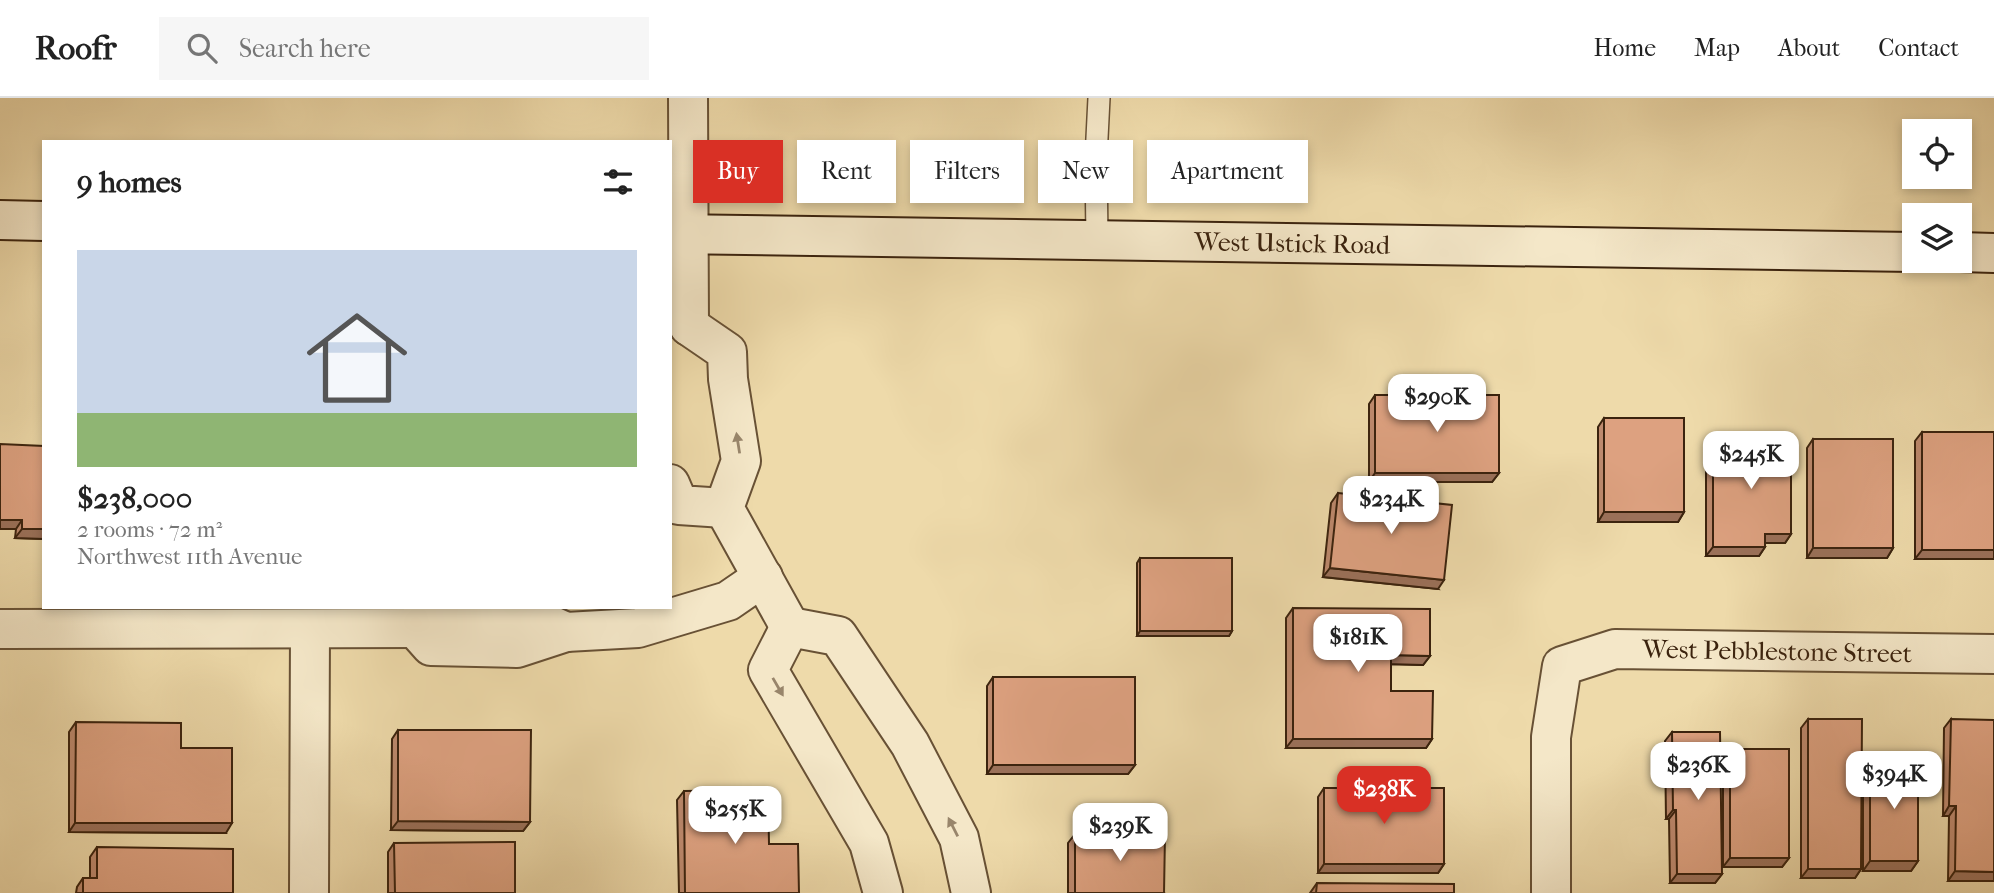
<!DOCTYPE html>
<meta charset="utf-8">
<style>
:root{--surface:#fff;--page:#f6f6f6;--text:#222;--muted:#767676;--line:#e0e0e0;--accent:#d93025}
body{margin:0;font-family:"IM FELL French Canon",serif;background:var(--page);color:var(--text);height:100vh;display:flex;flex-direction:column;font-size:26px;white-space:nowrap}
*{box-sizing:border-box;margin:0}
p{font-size:23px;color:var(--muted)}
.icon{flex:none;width:38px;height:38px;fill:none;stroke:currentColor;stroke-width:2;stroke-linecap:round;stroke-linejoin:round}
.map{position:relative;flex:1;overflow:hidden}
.details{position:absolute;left:42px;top:42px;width:630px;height:469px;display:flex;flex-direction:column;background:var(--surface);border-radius:0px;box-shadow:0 4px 10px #0003}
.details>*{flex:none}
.banner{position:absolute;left:693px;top:42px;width:665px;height:63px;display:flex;gap:14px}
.controls{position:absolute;left:1902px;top:21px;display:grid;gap:14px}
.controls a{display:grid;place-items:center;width:70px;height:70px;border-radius:0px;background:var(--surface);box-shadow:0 4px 10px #0003;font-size:35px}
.price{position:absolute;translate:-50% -60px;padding:0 16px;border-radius:14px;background:#fff;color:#222;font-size:23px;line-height:46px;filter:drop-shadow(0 2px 4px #0008)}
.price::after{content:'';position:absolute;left:50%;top:42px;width:21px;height:16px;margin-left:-10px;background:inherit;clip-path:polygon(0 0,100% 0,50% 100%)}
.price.current{background:var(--accent);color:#fff}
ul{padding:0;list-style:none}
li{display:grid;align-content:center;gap:14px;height:371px;padding:0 35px}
li span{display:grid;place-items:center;height:217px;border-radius:0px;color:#555}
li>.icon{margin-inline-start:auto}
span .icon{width:126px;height:126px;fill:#fffc;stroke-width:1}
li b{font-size:30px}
h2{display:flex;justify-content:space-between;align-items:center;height:84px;padding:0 35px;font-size:30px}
.pill{padding:0 24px;border-radius:0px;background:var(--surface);box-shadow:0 4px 10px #0003;font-size:24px;line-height:63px}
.pill.current{background:var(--accent);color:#fff}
header{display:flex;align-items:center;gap:42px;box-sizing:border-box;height:98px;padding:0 35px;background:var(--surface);border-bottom:2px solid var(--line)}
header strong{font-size:33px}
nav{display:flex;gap:38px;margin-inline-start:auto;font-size:24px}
.search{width:490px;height:63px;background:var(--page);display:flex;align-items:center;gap:18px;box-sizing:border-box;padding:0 24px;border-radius:0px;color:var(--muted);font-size:26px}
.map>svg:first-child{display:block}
</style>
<header>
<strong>Roofr</strong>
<div class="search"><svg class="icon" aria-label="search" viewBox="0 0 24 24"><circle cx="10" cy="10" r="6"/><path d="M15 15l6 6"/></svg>Search here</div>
<nav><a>Home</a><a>Map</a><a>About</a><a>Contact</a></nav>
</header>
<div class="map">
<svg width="1994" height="795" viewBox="0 0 1994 795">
<rect width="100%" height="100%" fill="#eedaaa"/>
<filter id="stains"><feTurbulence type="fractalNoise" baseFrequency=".00286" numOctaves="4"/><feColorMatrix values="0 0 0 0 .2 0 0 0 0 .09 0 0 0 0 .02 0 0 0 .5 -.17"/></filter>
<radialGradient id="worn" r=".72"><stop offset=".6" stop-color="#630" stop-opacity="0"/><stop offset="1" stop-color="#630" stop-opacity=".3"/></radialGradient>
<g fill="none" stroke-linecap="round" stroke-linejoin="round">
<defs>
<path id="lane" d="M1097 142 1096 60 1099 0"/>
<g id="street">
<path d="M688 0 689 228"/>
<path d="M689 228 727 254 728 281 741 363 724 410 790 529"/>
<path d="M670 386 679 407 724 410"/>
<path d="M435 515H524L566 534 517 550 431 548 415 530Z"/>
<path d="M790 529 838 538 910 646 959 740 971 795"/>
<path d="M790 529 768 572 869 745 883 795"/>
<path d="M0 531 415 530"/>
<path d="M566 534 638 530 728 503 763 479"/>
<path d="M309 795 310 531"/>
<path d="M1551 795V639L1562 568 1615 551 1994 556"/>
</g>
<g id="secondary">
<path d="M0 122 44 123"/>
<path d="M670 136 1914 154"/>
<path d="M1960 154 1994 155"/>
</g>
</defs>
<use href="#lane" stroke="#685135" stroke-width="24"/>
<use href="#street" stroke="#685135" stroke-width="42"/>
<use href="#secondary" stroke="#3b230e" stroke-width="42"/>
<use href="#lane" stroke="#f4e7c8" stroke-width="21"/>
<use href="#street" stroke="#f4e7c8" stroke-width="38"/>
<use href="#secondary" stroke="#f4e7c8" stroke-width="38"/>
</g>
<g fill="#be8a6e" stroke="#3b230e" stroke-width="2">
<path d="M1375 297 1499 375 1492 384H1369V306Z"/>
<path d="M1604 320 1684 414 1678 424H1598V329Z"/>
<path d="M1922 334 1994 461H1915V343Z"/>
<path d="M1713 341 1791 436 1785 445H1765V449L1759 458H1706V350Z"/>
<path d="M1813 341 1893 450 1887 460H1807V350Z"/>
<path d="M0 346 44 441 15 440 16 431Z"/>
<path d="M1338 395 1438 491 1323 479 1331 405Z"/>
<path d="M1140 460 1232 533 1229 538H1137V465Z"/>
<path d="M1293 510 1430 558 1423 567 1391 566V593L1432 641 1426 650H1286V520Z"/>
<path d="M993 579 1135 667 1128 676H987V588Z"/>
<path d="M1808 621 1861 771 1855 780H1801V630Z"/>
<path d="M1951 621 1994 783H1948L1949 718H1943L1944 630Z"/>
<path d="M76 624 181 650 226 735 69 734V634Z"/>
<path d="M398 632 530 724 523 733 391 732 392 641Z"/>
<path d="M1672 634 1722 776 1715 785H1670L1669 721H1666L1665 643Z"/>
<path d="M1730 651 1789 760 1782 769H1723V661Z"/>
<path d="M1870 663 1918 763 1911 773H1863V672Z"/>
<path d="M1324 690 1444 766 1438 775H1318V699Z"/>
<path d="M684 693 769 746 799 795H679L677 702Z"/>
<path d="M1075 736 1164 795H1068V745Z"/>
<path d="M394 745 515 795H388V754Z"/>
<path d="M97 749 233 795H76L77 789 83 780H90V759Z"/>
<path d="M1317 785 1454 795H1310Z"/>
</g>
<g fill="#9b715a" stroke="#3b230e" stroke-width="2">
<path d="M1375 375H1499L1492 384H1369Z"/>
<path d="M1604 414H1684L1678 424H1598Z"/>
<path d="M0 422H22L16 431H0Z"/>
<path d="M22 431H44V441L15 440Z"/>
<path d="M1765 436H1791L1785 445H1759Z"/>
<path d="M1713 449H1765L1759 458H1706Z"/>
<path d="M1813 450H1893L1887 460H1807Z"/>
<path d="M1922 452H1994V461H1915Z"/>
<path d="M1330 470 1444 482 1438 491 1323 479Z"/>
<path d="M1140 533H1232L1229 538H1137Z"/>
<path d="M1391 557 1430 558 1423 567 1385 566Z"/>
<path d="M1293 641H1432L1426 650H1286Z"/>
<path d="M993 667H1135L1128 676H987Z"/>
<path d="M1949 708H1956L1949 718H1943Z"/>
<path d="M1673 712H1676L1669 721H1666Z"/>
<path d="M398 723 530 724 523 733 391 732Z"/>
<path d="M75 725H232L226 735 69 734Z"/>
<path d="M1730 760H1789L1782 769H1723Z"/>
<path d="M1870 763H1918L1911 773H1863Z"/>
<path d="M1324 766H1444L1438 775H1318Z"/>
<path d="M1808 771H1861L1855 780H1801Z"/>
<path d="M1955 773 1994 774V783H1948Z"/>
<path d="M1677 776H1722L1715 785H1670Z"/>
</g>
<g fill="#dda180" stroke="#3b230e" stroke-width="2">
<rect x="1375" y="297" width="124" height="78"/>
<rect x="1604" y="320" width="80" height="94"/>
<rect x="1922" y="334" width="72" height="118"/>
<path d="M1713 341H1791V436H1765V449H1713Z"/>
<rect x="1813" y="341" width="80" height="109"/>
<path d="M0 346 44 348V431H22V422H0Z"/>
<path d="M1338 395 1452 407 1444 482 1330 470Z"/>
<rect x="1140" y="460" width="92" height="73"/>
<path d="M1293 510 1430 511V558L1391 557V593H1433L1432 641H1293Z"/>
<rect x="993" y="579" width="142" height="88"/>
<path d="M1808 621H1862L1861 771H1808Z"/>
<path d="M1951 621 1994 622V774L1955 773 1956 708H1949Z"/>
<path d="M76 624 181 625V650H232V725H75Z"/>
<path d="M398 632H531L530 724 398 723Z"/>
<path d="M1672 634H1720L1722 776H1677L1676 712H1673Z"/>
<rect x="1730" y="651" width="59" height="109"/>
<rect x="1870" y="663" width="48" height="100"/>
<rect x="1324" y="690" width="120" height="76"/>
<path d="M768 692 769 746H798L799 795H685L684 693Z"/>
<path d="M1075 736H1165L1164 795H1075Z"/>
<path d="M515 744V795H395L394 745Z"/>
<path d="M97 749 233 751V795H83V780H97Z"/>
<path d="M1317 785 1454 786V795H1316Z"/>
</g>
<defs><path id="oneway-solid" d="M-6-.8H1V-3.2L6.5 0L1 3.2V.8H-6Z" transform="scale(1.75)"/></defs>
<g fill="#98856b">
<use href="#oneway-solid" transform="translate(738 345) rotate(-99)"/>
<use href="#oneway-solid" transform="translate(778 589) rotate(60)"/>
<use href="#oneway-solid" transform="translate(953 729) rotate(-117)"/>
</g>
<g text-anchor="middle" stroke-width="5" stroke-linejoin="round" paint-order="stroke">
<g font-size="26" fill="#3b230e" stroke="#f4e7c8">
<text transform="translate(1292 145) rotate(1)" y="9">West Ustick Road</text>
<text transform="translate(1777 553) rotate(1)" y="9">West Pebblestone Street</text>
</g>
</g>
<rect width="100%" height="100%" filter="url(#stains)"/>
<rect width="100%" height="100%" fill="url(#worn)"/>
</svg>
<div class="controls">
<a><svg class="icon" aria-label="locate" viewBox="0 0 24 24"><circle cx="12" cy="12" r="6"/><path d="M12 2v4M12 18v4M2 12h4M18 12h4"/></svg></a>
<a><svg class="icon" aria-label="layers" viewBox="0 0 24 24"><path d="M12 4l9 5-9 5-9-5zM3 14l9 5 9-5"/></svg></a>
</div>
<b class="price" style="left:1437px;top:336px">$290K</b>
<b class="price" style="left:1751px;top:393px">$245K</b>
<b class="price" style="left:1391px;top:438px">$234K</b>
<b class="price" style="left:1358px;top:576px">$181K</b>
<b class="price" style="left:1698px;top:704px">$236K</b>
<b class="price" style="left:1894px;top:713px">$394K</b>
<b class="price current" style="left:1384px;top:728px">$238K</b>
<b class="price" style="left:735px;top:748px">$255K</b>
<b class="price" style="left:1120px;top:765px">$239K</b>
<div class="banner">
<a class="pill current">Buy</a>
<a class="pill">Rent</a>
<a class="pill">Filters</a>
<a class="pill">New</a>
<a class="pill">Apartment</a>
</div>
<section class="details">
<h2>9 homes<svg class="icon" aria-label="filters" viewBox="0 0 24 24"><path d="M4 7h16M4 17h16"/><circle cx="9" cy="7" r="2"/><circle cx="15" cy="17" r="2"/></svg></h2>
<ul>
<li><span style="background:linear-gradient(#c9d6e8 75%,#8fb573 0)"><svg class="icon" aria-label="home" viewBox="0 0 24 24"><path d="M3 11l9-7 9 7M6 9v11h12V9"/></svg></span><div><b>$238,000</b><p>2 rooms · 72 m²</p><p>Northwest 11th Avenue</p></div></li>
</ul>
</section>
</div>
